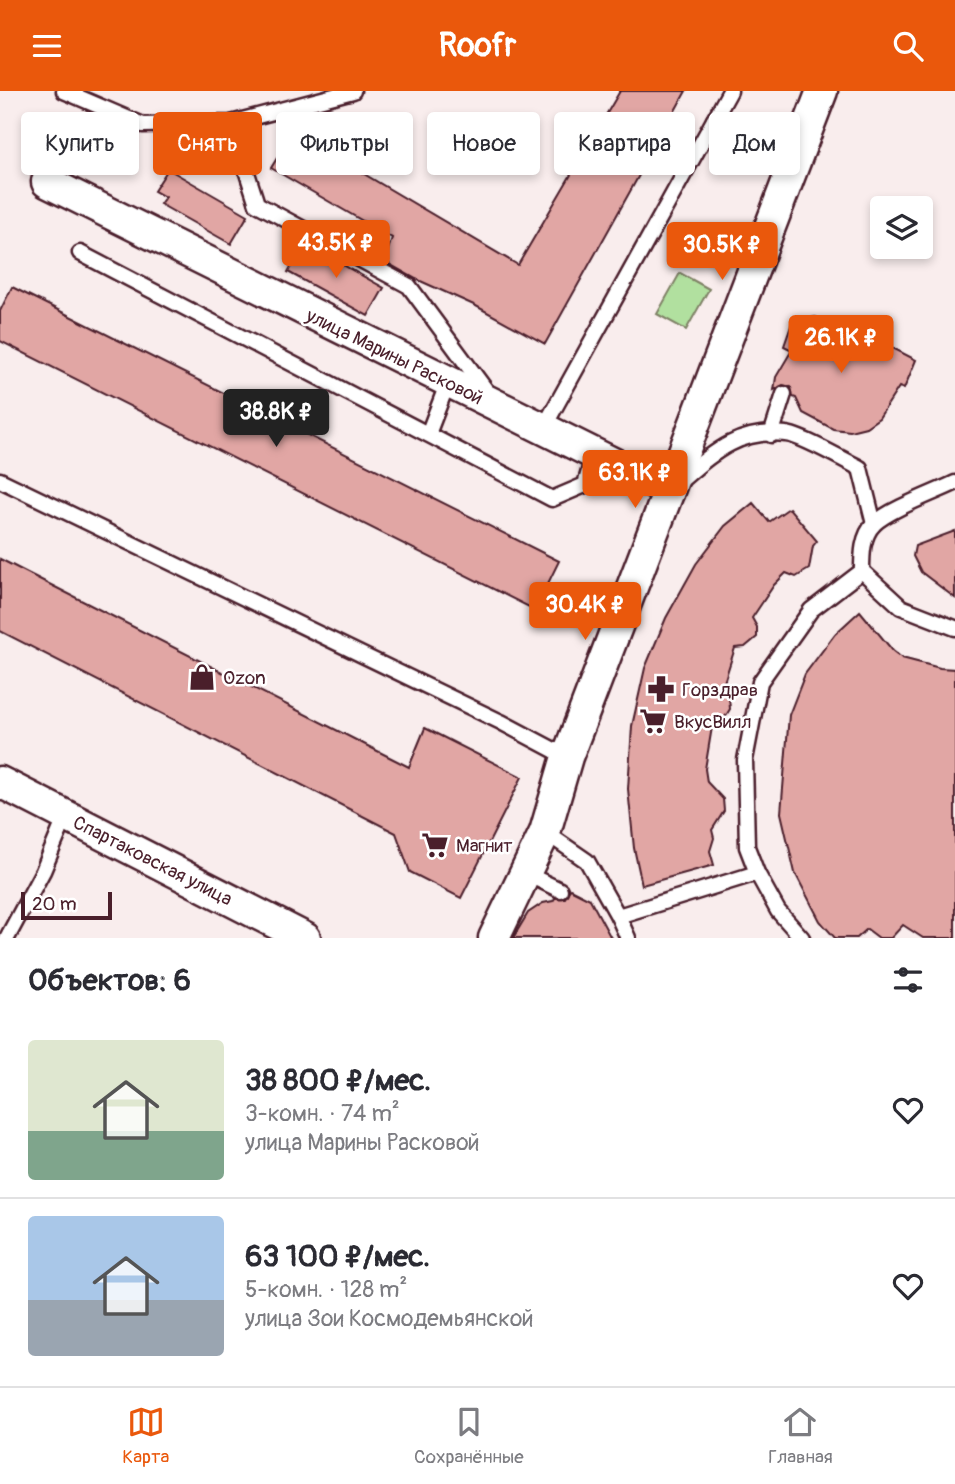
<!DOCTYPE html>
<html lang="ru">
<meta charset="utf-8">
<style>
:root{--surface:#fff;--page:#f2f2f3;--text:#2b2b33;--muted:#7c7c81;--line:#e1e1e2;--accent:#ea580c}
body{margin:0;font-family:Pangolin,sans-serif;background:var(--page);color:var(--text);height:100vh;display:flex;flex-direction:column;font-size:26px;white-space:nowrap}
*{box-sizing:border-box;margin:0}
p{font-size:23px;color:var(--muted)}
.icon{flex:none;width:38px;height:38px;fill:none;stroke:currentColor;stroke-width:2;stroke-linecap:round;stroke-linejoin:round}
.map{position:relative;height:847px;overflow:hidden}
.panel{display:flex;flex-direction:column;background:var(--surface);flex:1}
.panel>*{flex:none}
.hud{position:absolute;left:21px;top:21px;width:914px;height:63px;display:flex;gap:14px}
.fabs{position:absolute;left:870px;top:105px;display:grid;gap:14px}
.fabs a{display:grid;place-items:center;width:63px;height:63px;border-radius:7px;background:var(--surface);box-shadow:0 4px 10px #0003;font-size:35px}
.scale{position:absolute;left:21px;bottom:18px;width:91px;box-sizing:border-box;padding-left:7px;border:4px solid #4a1f2b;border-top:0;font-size:19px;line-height:24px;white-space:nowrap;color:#4a1f2b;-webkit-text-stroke:5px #fff;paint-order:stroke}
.price{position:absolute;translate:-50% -60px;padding:0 16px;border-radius:7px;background:var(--accent);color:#fff;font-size:23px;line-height:46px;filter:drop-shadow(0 2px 4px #0008)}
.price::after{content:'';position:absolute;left:50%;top:42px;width:21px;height:16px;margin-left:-10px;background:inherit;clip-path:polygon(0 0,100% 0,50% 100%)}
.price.active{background:#222;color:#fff}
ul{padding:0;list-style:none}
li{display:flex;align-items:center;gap:21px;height:175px;padding:0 28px}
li+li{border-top:2px solid var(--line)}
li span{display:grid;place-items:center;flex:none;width:196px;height:140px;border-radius:7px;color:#555}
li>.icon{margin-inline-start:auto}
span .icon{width:84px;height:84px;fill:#fffc;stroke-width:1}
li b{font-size:30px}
h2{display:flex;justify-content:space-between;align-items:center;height:84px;padding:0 28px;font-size:30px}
.tag{padding:0 24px;border-radius:7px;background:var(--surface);box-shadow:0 4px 10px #0003;font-size:24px;line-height:63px}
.tag.active{background:var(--accent);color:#fff}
header{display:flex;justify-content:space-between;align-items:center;height:91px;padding:0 28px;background:var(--accent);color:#fff;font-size:32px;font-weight:700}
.dock{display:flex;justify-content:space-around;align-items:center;height:98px;border-top:2px solid var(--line);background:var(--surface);font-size:19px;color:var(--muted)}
.dock a{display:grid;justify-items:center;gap:4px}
.dock .active{color:var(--accent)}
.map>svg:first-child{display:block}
</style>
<header><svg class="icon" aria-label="menu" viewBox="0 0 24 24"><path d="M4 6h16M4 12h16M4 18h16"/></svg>Roofr<svg class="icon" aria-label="search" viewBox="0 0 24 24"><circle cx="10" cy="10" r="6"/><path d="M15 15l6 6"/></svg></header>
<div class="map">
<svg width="955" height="847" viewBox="0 0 955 847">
<rect width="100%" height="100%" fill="#f9eded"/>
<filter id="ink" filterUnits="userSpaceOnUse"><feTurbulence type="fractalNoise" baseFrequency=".0143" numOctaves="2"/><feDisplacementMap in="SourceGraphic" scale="14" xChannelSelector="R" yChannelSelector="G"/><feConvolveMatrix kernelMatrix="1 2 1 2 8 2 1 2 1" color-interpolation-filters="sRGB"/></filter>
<g filter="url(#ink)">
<path fill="#b1e09f" stroke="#7e8065" stroke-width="2" d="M680 182 709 198 686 239 657 223Z"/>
<g fill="#e1a6a4" stroke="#4a1f2b" stroke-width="2">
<path d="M620 0H686L545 253 476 215 416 188 384 170 392 147 271 77 293 41 518 174Z"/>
<path d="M168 78 248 124 231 153 160 113 165 106 154 100Z"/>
<path d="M304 152 384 197 368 225 288 181Z"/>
<path d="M12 196 559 470 535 519 0 250V220Z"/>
<path d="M815 226 839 235V242L857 243 866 246 887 258 889 255 916 269 904 298 899 296 879 327 866 336 850 340 833 338 803 322 796 307 793 306 791 296 783 294 774 299 776 286 792 259 784 255 792 232Z"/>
<path d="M753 412 769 431 789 417 817 450 813 455 809 478 796 486 786 482 774 494 752 527 757 536V546L745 556 735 557 721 601 729 606 730 618 722 631 712 636 705 678 707 691 723 708 724 720 712 739 714 747 710 760 714 774 642 794 634 757 628 698 632 635 645 577 666 527 696 473 725 435Z"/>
<path d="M955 440V507L921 481 913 465 915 455Z"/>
<path d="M0 468 409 676 425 637 522 686 461 807 410 781 396 742 0 540Z"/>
<path d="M860 520 893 560 902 567 940 577 955 578V847H923L903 834 891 847H879L867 838 857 847H835L820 830 795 782 781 722 789 624 805 583 835 543Z"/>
<path d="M570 798 590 808 611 847H513L528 822 543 812 553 810 555 807H565Z"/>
</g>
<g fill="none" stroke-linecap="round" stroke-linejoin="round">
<defs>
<g id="service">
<path d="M64 0 143 34 231 32 353 0"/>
<path d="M714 29 797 67"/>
<path d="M231 32 257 113 409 195 488 302"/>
<path d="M80 162 552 408 585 394 594 363"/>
<path d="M543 338 730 0"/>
<path d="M428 343 448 291"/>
<path d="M771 344 784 303"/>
<path d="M0 389 501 631 567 666"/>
<path d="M678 392C712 363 738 337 786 343 800 344 844 369 860 377L874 433"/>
<path d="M862 480C862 464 862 445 874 433 890 418 934 402 955 392"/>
<path d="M545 741 587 770 618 825 757 782"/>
<path d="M525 782 560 799"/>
<path d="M618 825 628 847"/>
<path d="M7 847 43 780 66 725"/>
<path d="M802 847 778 820 757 782 747 756 745 669 760 591 811 519 862 480 901 516 955 537"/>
</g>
<g id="minor">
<path d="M47 91 669 400"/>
<path d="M0 691 305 847"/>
<path d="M494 847 545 741 567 666 822 0"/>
</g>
</defs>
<use href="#service" stroke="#4a1f2b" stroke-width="19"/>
<use href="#minor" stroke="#4a1f2b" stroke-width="35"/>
<use href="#service" stroke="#fff" stroke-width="14"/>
<use href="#minor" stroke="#fff" stroke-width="30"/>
</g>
</g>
<defs>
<symbol id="shop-bare" viewBox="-9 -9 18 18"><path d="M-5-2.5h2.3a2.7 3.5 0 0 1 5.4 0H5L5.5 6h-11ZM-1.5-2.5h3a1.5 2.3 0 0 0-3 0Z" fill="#4a1f2b" stroke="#fff" stroke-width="2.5" paint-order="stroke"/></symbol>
<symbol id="pharmacy-bare" viewBox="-9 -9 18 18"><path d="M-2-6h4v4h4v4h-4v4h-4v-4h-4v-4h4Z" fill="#4a1f2b" stroke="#fff" stroke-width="2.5" paint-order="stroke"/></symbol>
<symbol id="supermarket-bare" viewBox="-9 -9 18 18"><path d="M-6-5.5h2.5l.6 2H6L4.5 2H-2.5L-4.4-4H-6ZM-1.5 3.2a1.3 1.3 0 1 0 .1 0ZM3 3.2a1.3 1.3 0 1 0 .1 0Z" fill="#4a1f2b" stroke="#fff" stroke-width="2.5" paint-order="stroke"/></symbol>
</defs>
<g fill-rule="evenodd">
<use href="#shop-bare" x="183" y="567" width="38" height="38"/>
<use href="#pharmacy-bare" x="642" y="579" width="38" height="38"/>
<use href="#supermarket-bare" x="634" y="611" width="38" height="38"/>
<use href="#supermarket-bare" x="416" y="735" width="38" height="38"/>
</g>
<g text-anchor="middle" stroke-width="5" stroke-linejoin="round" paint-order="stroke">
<g font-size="19" fill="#4a1f2b" stroke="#fff">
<text transform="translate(395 265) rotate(26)" y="7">улица Марины Расковой</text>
<text transform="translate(153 769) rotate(27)" y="7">Спартаковская улица</text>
</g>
<g font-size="19" fill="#4a1f2b" stroke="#fff" text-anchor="start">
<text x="223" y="593">Ozon</text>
<text x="682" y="605">Горздрав</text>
<text x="674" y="637">ВкусВилл</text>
<text x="456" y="761">Магнит</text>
</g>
</g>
</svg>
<div class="fabs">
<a><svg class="icon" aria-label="layers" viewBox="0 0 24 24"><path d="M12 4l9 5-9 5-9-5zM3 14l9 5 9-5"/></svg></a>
</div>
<div class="scale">20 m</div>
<b class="price" style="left:336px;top:189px">43.5K ₽</b>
<b class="price" style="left:722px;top:191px">30.5K ₽</b>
<b class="price" style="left:841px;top:284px">26.1K ₽</b>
<b class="price active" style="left:276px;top:358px">38.8K ₽</b>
<b class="price" style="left:635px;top:419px">63.1K ₽</b>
<b class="price" style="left:585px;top:551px">30.4K ₽</b>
<div class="hud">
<a class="tag">Купить</a>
<a class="tag active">Снять</a>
<a class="tag">Фильтры</a>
<a class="tag">Новое</a>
<a class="tag">Квартира</a>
<a class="tag">Дом</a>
</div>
</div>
<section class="panel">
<h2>Объектов: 6<svg class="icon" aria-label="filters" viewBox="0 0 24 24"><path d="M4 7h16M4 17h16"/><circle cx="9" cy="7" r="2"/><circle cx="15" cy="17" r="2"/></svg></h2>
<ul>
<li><span style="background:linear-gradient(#dfe7d0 65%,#7fa58c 0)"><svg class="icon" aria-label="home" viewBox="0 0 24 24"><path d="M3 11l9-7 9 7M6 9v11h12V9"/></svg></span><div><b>38 800 ₽/мес.</b><p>3-комн. · 74 m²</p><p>улица Марины Расковой</p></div><svg class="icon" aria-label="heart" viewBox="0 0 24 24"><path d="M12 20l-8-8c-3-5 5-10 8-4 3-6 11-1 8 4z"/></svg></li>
<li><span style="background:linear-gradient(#a9c7e8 60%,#9aa5b1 0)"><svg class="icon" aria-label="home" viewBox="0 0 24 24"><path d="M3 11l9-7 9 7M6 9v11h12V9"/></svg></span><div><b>63 100 ₽/мес.</b><p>5-комн. · 128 m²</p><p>улица Зои Космодемьянской</p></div><svg class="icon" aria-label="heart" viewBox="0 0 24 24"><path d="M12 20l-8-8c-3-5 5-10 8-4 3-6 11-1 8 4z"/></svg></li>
</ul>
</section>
<nav class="dock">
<a class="active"><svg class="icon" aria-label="map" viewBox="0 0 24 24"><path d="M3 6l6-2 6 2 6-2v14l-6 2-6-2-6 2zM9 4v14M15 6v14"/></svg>Карта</a>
<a><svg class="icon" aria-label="saved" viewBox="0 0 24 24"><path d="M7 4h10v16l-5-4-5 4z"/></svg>Сохранённые</a>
<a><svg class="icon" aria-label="home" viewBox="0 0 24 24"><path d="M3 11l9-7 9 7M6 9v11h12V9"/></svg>Главная</a>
</nav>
